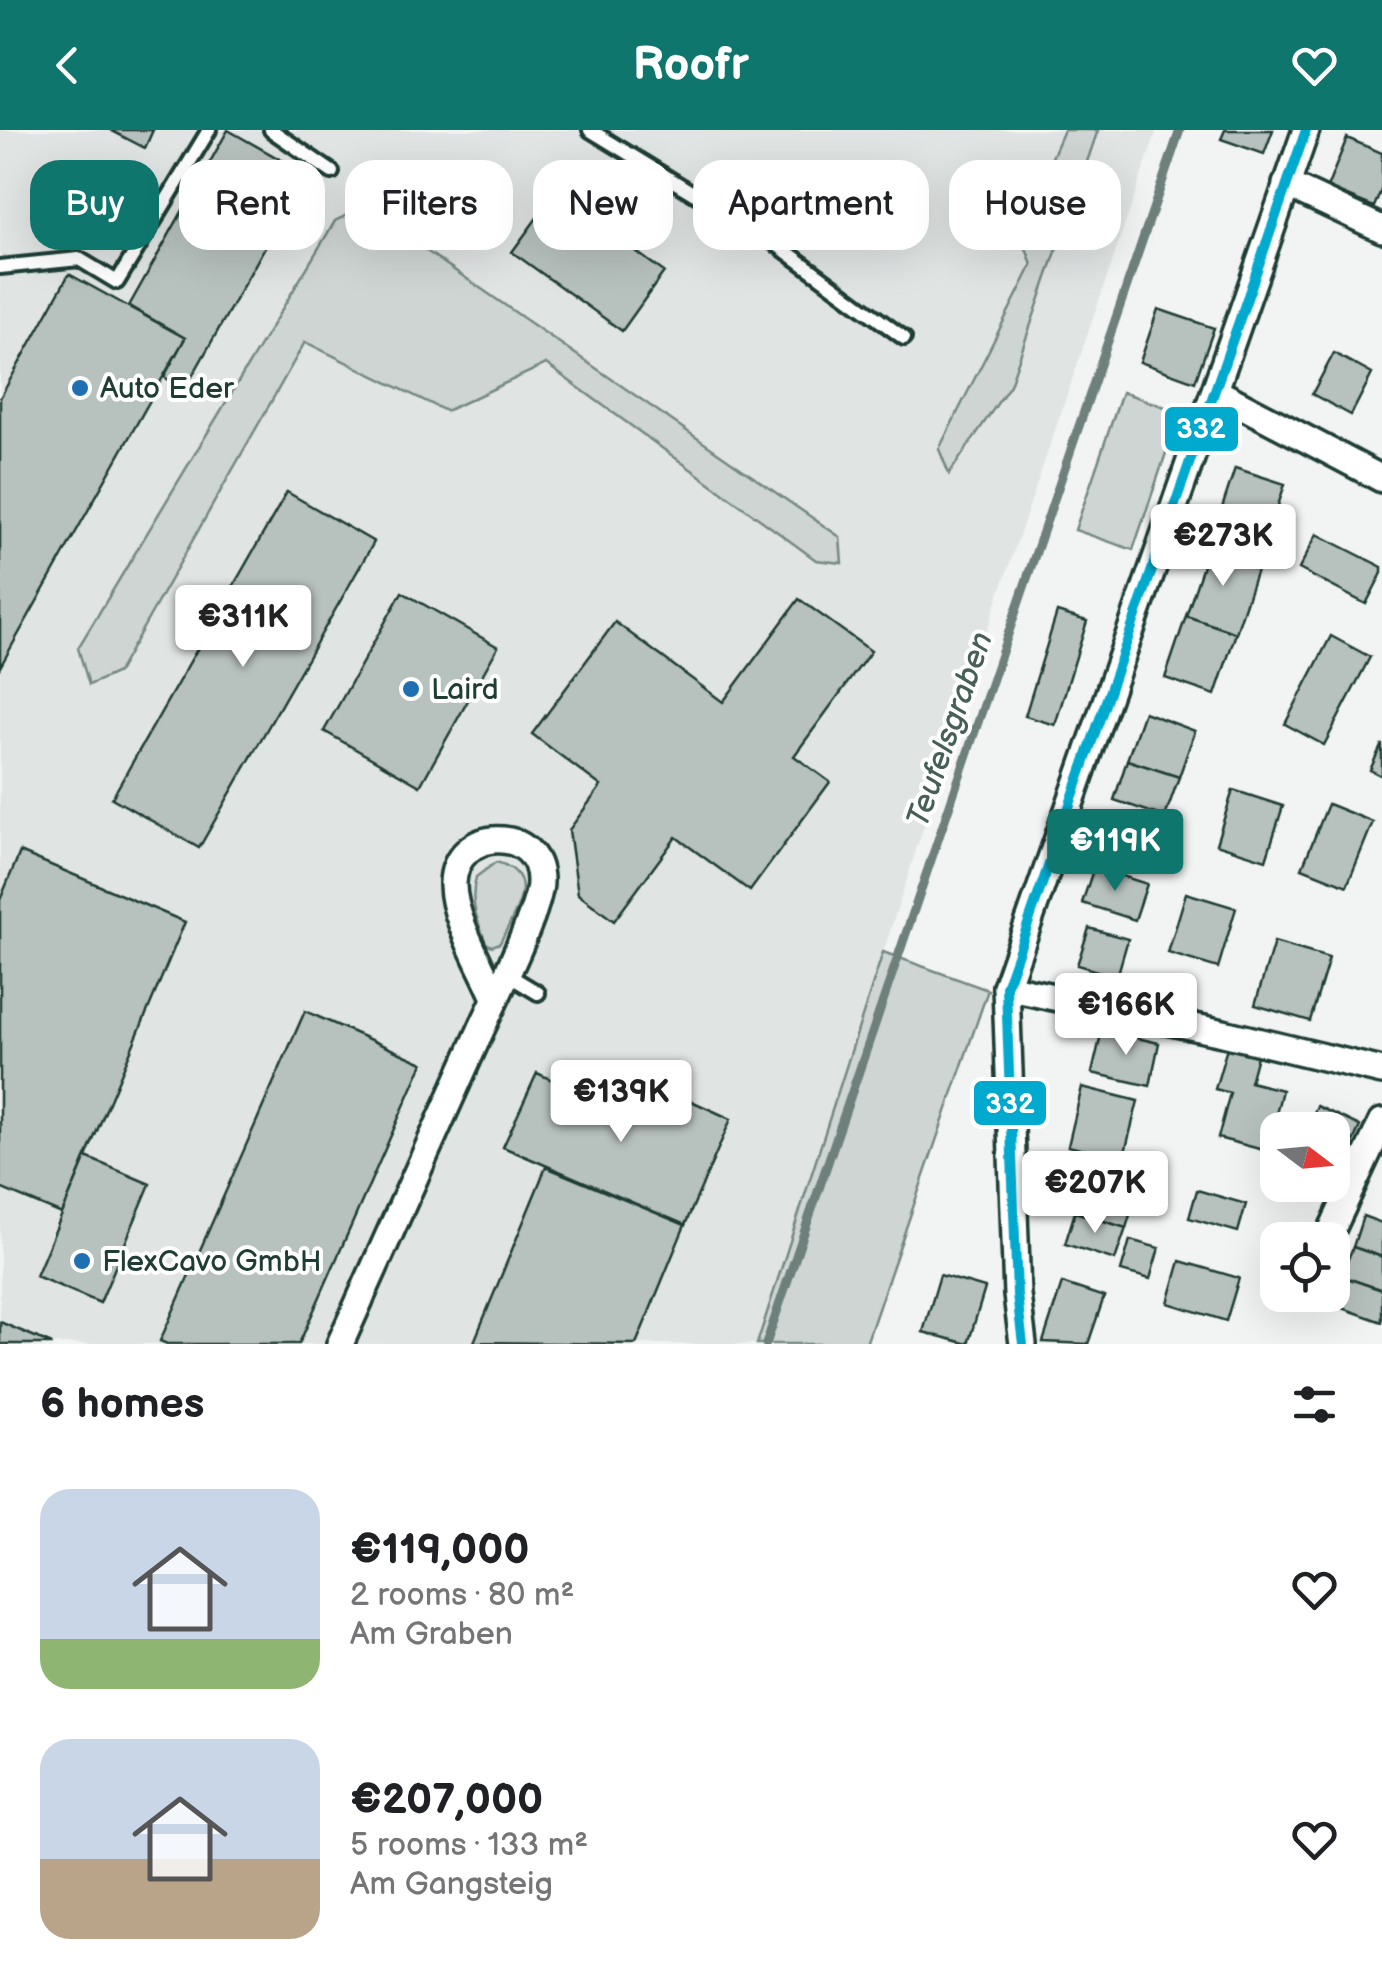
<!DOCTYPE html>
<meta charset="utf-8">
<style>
:root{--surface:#fff;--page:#f2f2f2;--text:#202124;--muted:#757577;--accent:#0f766e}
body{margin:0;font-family:"Balsamiq Sans",sans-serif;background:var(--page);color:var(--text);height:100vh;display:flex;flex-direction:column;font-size:38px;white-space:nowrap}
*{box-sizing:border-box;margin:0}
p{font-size:32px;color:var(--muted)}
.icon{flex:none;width:55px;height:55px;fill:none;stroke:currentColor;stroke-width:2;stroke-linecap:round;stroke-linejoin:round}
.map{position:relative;height:1214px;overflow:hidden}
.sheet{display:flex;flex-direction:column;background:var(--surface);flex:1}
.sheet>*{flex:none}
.top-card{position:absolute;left:30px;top:30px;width:1322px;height:90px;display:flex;gap:20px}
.needle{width:65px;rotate:106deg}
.buttons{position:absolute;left:1260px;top:982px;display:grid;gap:20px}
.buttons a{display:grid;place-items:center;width:90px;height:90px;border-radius:20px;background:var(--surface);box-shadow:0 10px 40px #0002;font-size:50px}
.price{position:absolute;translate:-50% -85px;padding:0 22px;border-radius:10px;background:#fff;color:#222;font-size:32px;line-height:65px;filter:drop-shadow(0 2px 5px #0008)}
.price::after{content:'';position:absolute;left:50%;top:60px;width:30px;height:22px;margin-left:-15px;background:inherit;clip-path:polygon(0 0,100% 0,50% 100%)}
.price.current{background:var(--accent);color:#fff}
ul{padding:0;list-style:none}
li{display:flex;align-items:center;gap:30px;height:250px;padding:0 40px}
li span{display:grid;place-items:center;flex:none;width:280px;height:200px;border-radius:30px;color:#555}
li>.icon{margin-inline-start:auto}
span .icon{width:120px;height:120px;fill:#fffc;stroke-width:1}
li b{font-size:42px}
h2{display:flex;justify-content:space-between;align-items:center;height:120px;padding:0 40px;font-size:42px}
.tag{padding:0 35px;border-radius:30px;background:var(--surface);box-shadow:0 10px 40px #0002;font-size:35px;line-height:90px}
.tag.current{background:var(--accent);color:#fff}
header{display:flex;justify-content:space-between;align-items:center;height:130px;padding:0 40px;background:var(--accent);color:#fff;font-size:45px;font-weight:700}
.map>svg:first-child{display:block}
</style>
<header><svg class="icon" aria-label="back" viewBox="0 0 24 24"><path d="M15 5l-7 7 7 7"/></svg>Roofr<svg class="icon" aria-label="heart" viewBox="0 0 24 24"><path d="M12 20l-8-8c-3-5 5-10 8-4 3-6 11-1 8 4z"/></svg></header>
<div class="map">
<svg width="1382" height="1214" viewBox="0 0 1382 1214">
<rect width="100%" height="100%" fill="#f2f3f3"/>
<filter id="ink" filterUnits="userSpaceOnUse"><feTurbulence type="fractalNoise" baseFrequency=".01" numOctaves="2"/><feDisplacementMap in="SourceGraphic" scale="20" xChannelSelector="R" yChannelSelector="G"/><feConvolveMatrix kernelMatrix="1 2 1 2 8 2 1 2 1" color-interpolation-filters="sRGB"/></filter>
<g filter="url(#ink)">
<path fill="#e0e4e3" d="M0 0H1157L985 506 757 1214H0Z"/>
<g fill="#ced5d3" stroke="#768984" stroke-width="2.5">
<path d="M1064 0H1098L1010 255 949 344 939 319 1032 135 1020 101Z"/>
<path d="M363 77 840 407 842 433 816 430 546 234 446 281 305 212 118 542 89 555 78 518 335 91Z"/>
<path d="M1122 262 1180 282 1133 420 1075 400Z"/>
<path d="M496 732C544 745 513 784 500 813L492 816 486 813C477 789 469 773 476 747Z"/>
<path d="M883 822 988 860 866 1214H757Z"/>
</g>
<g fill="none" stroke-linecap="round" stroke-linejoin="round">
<path stroke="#6d807b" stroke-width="9" d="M766 1214 1180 0"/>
</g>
<g fill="#b7c1bd" stroke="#1f3d34" stroke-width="2.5">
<path d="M110 0H153L145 18Z"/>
<path d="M228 0 306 44 185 259 164 247 185 208 129 176Z"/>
<path d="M1225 0H1273L1264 24 1221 9Z"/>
<path d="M1347 8 1382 23V58L1374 77 1327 58Z"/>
<path d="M555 63 664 142 622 201 512 122Z"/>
<path d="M69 144 185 208 0 537V268Z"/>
<path d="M1158 179 1214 198 1195 252 1140 232Z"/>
<path d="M1334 223 1372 244 1351 285 1312 264Z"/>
<path d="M1235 338 1285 354 1260 431 1210 415Z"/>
<path d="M287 362 374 412 199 718 112 668Z"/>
<path d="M1317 404 1382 437V443L1366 474 1299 439Z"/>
<path d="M1210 415 1260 431 1236 503 1186 486Z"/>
<path d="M402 462 498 517 420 656 324 601Z"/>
<path d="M799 469 871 521 794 626 830 652 750 761 676 707 614 791 578 764 569 700 601 656 532 604 615 492 723 572Z"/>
<path d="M1057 482 1087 491 1055 595 1025 586Z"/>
<path d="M1186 486 1236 503 1215 565 1165 548Z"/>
<path d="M1331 506 1370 527 1324 615 1285 594Z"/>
<path d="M1144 582 1195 601 1179 647 1127 630Z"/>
<path d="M1382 614V646L1370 640Z"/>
<path d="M1127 630 1179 647 1165 687 1114 670Z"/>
<path d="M1233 660 1283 676 1266 730 1216 714Z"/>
<path d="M1328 674 1373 692 1347 756 1302 738Z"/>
<path d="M1096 686 1129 695 1122 721 1089 712Z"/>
<path d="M20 722 185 792 62 1084 0 1058V770Z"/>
<path d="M1094 737 1147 754 1135 790 1082 773Z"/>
<path d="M1186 763 1236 778 1218 838 1168 823Z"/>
<path d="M1089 798 1128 809 1117 847 1077 835Z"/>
<path d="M1274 812 1329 828 1310 891 1255 875Z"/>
<path d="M305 881 423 933 299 1214H167L160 1211Z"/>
<path d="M1102 900 1159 913 1150 956 1092 943Z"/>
<path d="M1227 918 1257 926 1250 952 1282 960 1267 1021 1218 1008 1230 963 1215 959Z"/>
<path d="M537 943 651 995 667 960 731 989 685 1095 503 1017Z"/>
<path d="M1082 957 1138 971 1123 1030 1068 1016Z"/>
<path d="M1317 976 1360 996 1340 1041 1332 1038V1000H1306Z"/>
<path d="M86 1027 150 1054 100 1173 36 1146Z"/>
<path d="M546 1037 685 1095 636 1214 474 1212Z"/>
<path d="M1085 1049 1136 1065 1126 1098 1075 1082Z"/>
<path d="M1197 1060 1246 1074 1238 1102 1189 1088Z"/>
<path d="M1075 1082 1126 1098 1115 1130 1065 1114Z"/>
<path d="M1363 1086 1382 1093V1127L1353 1117Z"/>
<path d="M1130 1110 1159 1118 1150 1149 1121 1141Z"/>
<path d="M1353 1117 1382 1127V1160L1341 1146Z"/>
<path d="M1180 1131 1239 1148 1226 1191 1168 1173Z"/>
<path d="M940 1145 985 1158 968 1214 923 1202Z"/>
<path d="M1341 1146 1382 1160V1192L1331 1174Z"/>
<path d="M1062 1153 1104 1167 1088 1214 1043 1212Z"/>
<path d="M0 1192 52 1214H0Z"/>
</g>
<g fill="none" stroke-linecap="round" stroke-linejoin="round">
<defs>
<g id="service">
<path d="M271 0 332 42"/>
<path d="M590 0 776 114 904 208"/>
<path d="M0 137 79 129 117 152 209 0"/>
<path d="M505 843 538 863"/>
</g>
<g id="minor">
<path d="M1286 54 1382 99"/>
<path d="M1215 261 1382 349"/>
<path d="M1006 857 1223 903 1382 941"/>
<path d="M1327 1110 1382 992"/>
<path d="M340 1214 480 902C494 871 540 780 540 752 541 695 455 696 453 753 452 786 482 837 495 868"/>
<path d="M1023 1214 1017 1165 1006 857 1306 0"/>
</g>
</defs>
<use href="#service" stroke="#1f3d34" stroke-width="20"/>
<use href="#minor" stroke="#1f3d34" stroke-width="32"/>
<use href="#service" stroke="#fff" stroke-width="12"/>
<use href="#minor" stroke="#fff" stroke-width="25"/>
<defs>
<path id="bus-1" d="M1023 1214 1017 1165 1006 857 1306 0"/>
</defs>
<use href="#bus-1" stroke="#fff" stroke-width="18"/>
<use href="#bus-1" stroke="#00a9ce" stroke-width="10"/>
</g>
</g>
<g fill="#1f6fb2" stroke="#fff" stroke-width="4">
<circle cx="80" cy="258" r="10"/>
<circle cx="411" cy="559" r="10"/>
<circle cx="82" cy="1131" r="10"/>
</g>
<g text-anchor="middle" stroke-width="8" stroke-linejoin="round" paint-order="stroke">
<g font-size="30" fill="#1f3d34" stroke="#fff" text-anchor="start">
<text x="100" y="268">Auto Eder</text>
<text x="431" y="569">Laird</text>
<text x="102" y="1141">FlexCavo GmbH</text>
</g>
<g font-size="32" font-style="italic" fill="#465f57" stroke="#fff">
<text transform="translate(949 599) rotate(-71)" y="11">Teufelsgraben</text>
</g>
</g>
<g stroke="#fff" stroke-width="4">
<rect x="1163" y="275" width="77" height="48" rx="10" fill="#00a9ce"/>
<rect x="972" y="949" width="76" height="48" rx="10" fill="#00a9ce"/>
</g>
<g font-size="28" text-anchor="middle" font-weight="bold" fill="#fff">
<text x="1201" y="308">332</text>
<text x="1010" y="983">332</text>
</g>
</svg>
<div class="buttons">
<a><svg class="needle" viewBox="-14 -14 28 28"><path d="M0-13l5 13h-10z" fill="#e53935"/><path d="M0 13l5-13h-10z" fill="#757577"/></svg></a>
<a><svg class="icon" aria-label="locate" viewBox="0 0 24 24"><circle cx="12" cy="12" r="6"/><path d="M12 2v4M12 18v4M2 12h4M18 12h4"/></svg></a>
</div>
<b class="price" style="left:1223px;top:459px">€273K</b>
<b class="price" style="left:243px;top:540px">€311K</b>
<b class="price current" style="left:1115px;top:764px">€119K</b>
<b class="price" style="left:1126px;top:928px">€166K</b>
<b class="price" style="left:621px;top:1015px">€139K</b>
<b class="price" style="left:1095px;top:1106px">€207K</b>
<div class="top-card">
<a class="tag current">Buy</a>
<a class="tag">Rent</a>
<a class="tag">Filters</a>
<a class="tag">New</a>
<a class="tag">Apartment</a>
<a class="tag">House</a>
</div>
</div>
<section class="sheet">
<h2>6 homes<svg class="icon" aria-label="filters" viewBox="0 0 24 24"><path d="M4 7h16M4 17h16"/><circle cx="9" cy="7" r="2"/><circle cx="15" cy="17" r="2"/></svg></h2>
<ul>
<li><span style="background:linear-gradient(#c9d6e8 75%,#8fb573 0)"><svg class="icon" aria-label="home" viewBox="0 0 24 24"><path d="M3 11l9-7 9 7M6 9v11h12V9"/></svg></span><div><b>€119,000</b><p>2 rooms · 80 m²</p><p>Am Graben</p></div><svg class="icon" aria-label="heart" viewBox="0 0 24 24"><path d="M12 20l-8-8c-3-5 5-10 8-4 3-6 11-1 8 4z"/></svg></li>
<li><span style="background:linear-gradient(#c9d6e8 60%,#b9a48a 0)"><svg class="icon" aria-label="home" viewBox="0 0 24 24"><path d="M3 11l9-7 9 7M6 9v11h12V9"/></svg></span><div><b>€207,000</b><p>5 rooms · 133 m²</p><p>Am Gangsteig</p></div><svg class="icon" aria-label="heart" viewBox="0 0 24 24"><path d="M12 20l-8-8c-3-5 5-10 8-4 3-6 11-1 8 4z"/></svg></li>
</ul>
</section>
